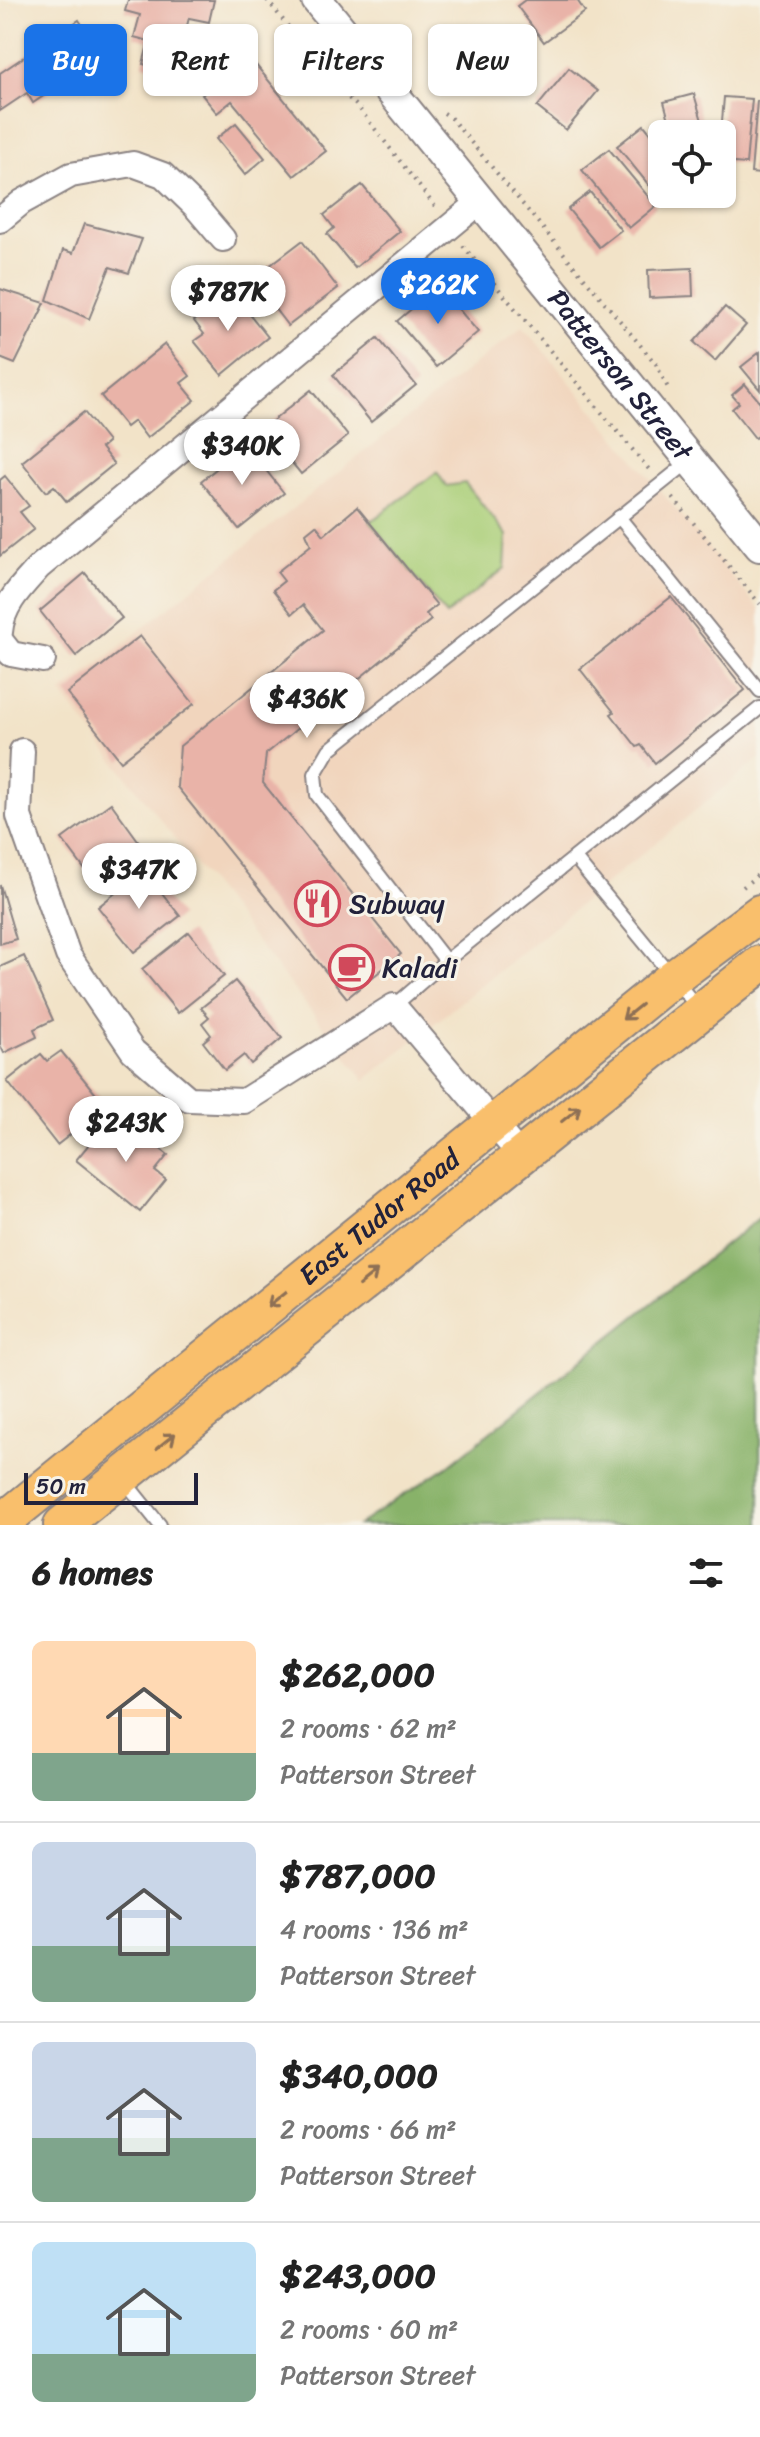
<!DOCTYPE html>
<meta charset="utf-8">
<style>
:root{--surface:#fff;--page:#f6f6f6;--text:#222;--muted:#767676;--line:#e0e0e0;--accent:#1a73e8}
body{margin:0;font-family:Sriracha,sans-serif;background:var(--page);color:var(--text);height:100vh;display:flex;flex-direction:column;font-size:30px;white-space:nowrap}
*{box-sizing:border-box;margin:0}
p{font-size:26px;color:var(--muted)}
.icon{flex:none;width:44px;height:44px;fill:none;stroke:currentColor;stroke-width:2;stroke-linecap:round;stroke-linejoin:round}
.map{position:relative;height:1525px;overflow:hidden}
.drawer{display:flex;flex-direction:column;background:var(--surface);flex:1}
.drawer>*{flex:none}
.banner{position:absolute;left:24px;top:24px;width:712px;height:72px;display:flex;gap:16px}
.tools{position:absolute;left:648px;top:120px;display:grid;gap:16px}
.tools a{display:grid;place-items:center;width:88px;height:88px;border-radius:12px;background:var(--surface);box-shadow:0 2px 6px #0004;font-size:40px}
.scale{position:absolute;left:24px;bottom:20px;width:174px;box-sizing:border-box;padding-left:8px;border:4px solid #22223b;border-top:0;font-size:22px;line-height:28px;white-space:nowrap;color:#22223b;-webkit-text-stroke:6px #f7f3e8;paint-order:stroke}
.price{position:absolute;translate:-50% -68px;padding:0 18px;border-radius:28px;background:#fff;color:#222;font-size:26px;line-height:52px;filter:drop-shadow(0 2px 4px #0008)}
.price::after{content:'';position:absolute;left:50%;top:48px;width:24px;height:18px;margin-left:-12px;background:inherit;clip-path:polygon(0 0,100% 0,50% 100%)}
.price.selected{background:var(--accent);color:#fff}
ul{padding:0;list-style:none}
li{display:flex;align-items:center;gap:24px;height:200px;padding:0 32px}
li+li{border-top:2px solid var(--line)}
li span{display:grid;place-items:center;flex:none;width:224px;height:160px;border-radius:12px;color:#555}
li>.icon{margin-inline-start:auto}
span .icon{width:96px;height:96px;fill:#fffc;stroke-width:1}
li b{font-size:34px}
h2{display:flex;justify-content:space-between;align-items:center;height:96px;padding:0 32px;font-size:34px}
.chip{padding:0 28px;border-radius:12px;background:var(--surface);box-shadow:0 2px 6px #0004;font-size:28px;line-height:72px}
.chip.selected{background:var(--accent);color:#fff}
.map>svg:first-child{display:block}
</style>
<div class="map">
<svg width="760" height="1525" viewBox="0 0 760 1525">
<rect width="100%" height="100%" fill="#f7f3e8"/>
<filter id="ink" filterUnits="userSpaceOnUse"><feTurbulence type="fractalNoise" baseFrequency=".0125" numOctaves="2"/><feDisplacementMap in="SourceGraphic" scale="16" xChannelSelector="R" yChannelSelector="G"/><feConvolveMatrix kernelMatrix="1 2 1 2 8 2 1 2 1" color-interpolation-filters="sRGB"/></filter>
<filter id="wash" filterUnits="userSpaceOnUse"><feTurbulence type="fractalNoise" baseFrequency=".006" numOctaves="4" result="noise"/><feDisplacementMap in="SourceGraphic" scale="32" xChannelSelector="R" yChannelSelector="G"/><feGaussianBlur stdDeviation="1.8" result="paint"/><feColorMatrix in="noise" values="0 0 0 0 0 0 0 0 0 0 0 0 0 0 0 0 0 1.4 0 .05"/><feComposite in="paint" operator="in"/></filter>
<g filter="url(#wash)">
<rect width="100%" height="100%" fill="#f2e3c8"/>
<path fill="#f1d5bd" d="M523 326 760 610V758L365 1080 61 693Z"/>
<path fill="#abcf79" stroke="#66785a" stroke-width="2" d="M437 472 446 486 465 483 507 535 505 568 446 615 370 522Z"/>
<path fill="#88b269" stroke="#556a52" stroke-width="2" d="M760 1217V1525H358L449 1465Z"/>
<g id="blocks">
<g fill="#e9b3a8">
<path d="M128 0H214L209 22 189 18 183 41 196 44 188 75 143 64 149 41 134 37 140 15 125 11Z"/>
<path d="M525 0H577L585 12 544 42 517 6Z"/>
<path d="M79 20 103 56 33 103 27 93 0 111V73Z"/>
<path d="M238 43 326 151 294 176 232 101 217 113 202 95 220 80 209 67Z"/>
<path d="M569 68 598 91 566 130 537 107Z"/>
<path d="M694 94 706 134H673L664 102Z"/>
<path d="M724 97 752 99 746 164 722 162 721 134Z"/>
<path d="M757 101H760V174L751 173Z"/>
<path d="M236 123 265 158 245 175 216 139Z"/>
<path d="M644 125 662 147V194H678L665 205 617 146Z"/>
<path d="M609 149 656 206 629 228 582 170Z"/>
<path d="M362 185 400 231 355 268 327 234 334 228 324 215Z"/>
<path d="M590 192 621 230 599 247 568 209Z"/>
<path d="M84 224 142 239 129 273 110 267 89 319 47 300 63 250 73 253Z"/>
<path d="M302 241 338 288 288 326 252 279Z"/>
<path d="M692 268 693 296 649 298 648 270Z"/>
<path d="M439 286 478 332 436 367 397 321Z"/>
<path d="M0 289 45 303 15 364 0 358Z"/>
<path d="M231 291 268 337 222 375 194 341 204 334 194 321Z"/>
<path d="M725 307 746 325 715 361 694 342Z"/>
<path d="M378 338 416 385 371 422 333 375Z"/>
<path d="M165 344 190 376 181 383 195 400 147 438 134 421 126 427 101 396Z"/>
<path d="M760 352V390L741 367Z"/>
<path d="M745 384 760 402V435L755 438 732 409 739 403 732 395Z"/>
<path d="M311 390 348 436 301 474 264 428Z"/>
<path d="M84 412 108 442 101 448 114 464 67 502 54 486 46 492 22 462Z"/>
<path d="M246 445 284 493 239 529 201 481Z"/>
<path d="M5 476 29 506 20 512 34 529 0 556V480Z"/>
<path d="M357 507 437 605 426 614 431 620 266 754 263 783 401 954 347 998 177 787 180 746 323 630 303 605 292 614 273 590 284 581 277 572 311 545 306 533 316 525 324 535Z"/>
<path d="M85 573 122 618 76 656 40 611Z"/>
<path d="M671 597 745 690 655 763 641 745 637 747 611 714 614 712 580 669Z"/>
<path d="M140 636 194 704 121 761 67 693Z"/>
<path d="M111 803 145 850 97 886 62 839Z"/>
<path d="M144 870 180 916 134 952 98 907Z"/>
<path d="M0 885 16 939 0 944Z"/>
<path d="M189 932 224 976 178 1013 142 969Z"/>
<path d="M24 956 53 1020 34 1029 37 1037 4 1053 0 1045V967Z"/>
<path d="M235 981 282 1038 251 1064 244 1055 225 1070 203 1042 211 1035 202 1023 209 1017 201 1008Z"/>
<path d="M61 1051 99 1098 84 1111 90 1119 57 1145 7 1081 41 1054 47 1061Z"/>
<path d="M123 1119 168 1155 155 1171 166 1180 140 1212 76 1160 98 1133 106 1140Z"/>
</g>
</g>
</g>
<g filter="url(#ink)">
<use href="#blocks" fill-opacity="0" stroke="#8a8282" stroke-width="2"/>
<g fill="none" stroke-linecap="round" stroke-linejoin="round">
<defs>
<g id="service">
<path d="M691 460 329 750 315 774 317 795 446 961 760 708"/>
<path d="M619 517 760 691"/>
<path d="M575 858 698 1008"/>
<path d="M394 1006 446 961"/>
<path d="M123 1479 160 1525"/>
</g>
<g id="minor">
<path d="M0 220 22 202 71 175 133 164 163 175 195 206 223 239"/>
<path d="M0 632C2 605 22 586 39 567L481 201"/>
<path d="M0 640 11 654 43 660"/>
<path d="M22 751 19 816 68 955 133 1051 189 1099 244 1101 394 1006 520 1155"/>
</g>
<g id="tertiary">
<path id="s1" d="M317 0 760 546"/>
</g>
<g id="primary">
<path id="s2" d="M0 1524 673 978 760 913"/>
<path d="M62 1525 760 964"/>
</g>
</defs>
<use href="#service" stroke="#8a8282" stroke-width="16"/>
<use href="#minor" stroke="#8a8282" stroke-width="28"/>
<use href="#tertiary" stroke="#8a8282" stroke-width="34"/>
<use href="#primary" stroke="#8a8282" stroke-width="40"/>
<g stroke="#8a8282" stroke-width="4" stroke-dasharray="2 6" stroke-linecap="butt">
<path d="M267 0 337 87 358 107 437 209"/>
<path d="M444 113 450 117 656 364 668 388"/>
<path d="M463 246 652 473"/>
<path d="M673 498 760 604"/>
<path d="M743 887 760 873"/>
</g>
<use href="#service" stroke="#fff" stroke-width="12"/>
<use href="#minor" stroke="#fff" stroke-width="24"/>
<use href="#tertiary" stroke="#fff" stroke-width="30"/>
<use href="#primary" stroke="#f9bf6c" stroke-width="36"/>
</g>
<defs><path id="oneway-shaft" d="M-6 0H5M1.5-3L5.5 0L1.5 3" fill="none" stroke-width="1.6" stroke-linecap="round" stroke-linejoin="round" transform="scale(2)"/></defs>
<g stroke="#8e7054">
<use href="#oneway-shaft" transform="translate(632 1012) rotate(141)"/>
<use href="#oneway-shaft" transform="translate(571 1114) rotate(-39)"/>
<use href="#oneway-shaft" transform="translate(368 1278) rotate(-39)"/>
<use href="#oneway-shaft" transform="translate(277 1299) rotate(141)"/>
<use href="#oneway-shaft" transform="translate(166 1441) rotate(-39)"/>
</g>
</g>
<defs>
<symbol id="restaurant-ring" viewBox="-11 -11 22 22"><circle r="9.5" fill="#f7f3e8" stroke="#d1495b" stroke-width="1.5"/><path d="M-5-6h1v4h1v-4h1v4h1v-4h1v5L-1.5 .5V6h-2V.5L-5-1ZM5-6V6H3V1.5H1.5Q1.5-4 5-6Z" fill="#d1495b"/></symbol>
<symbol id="cafe-ring" viewBox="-11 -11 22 22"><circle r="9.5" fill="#f7f3e8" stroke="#d1495b" stroke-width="1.5"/><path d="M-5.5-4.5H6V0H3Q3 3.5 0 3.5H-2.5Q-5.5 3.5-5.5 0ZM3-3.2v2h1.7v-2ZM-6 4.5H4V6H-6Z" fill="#d1495b"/></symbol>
</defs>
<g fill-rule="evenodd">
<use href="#restaurant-ring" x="292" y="878" width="51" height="51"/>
<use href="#cafe-ring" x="326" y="942" width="51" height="51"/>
</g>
<g text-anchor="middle" stroke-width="6" stroke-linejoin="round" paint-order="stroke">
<g font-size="28" fill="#22223b" stroke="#f7f3e8">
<text dy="10" stroke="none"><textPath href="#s1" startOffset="482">Patterson Street</textPath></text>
<text dy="10" stroke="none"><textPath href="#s2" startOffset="488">East Tudor Road</textPath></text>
</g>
<g font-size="28" fill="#22223b" stroke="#f7f3e8" text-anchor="start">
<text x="349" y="913">Subway</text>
<text x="382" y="977">Kaladi</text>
</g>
</g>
</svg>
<div class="tools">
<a><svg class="icon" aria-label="locate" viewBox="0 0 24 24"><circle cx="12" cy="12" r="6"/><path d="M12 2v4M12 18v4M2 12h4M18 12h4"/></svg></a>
</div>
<div class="scale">50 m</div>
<b class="price selected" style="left:438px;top:326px">$262K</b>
<b class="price" style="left:228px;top:333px">$787K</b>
<b class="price" style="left:242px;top:487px">$340K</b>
<b class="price" style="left:307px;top:740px">$436K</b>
<b class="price" style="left:139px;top:911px">$347K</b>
<b class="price" style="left:126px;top:1164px">$243K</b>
<div class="banner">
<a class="chip selected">Buy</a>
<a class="chip">Rent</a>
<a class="chip">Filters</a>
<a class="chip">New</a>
</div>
</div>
<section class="drawer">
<h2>6 homes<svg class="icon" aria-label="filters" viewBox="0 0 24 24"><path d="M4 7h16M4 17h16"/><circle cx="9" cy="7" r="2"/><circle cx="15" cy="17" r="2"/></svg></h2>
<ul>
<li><span style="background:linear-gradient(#ffd9b3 70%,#7fa58c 0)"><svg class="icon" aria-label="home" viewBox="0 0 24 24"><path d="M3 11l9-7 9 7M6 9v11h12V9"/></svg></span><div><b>$262,000</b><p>2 rooms · 62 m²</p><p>Patterson Street</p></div></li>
<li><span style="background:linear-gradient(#c9d6e8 65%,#7fa58c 0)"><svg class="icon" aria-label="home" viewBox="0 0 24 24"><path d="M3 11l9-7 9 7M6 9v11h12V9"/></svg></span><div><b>$787,000</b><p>4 rooms · 136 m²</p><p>Patterson Street</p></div></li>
<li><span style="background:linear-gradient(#c9d6e8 60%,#7fa58c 0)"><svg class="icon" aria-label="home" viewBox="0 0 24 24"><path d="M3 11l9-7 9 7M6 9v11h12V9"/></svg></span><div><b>$340,000</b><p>2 rooms · 66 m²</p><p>Patterson Street</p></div></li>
<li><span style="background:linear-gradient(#bfe0f5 70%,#7fa58c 0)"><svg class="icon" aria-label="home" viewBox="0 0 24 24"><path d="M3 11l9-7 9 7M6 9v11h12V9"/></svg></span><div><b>$243,000</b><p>2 rooms · 60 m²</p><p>Patterson Street</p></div></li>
</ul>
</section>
